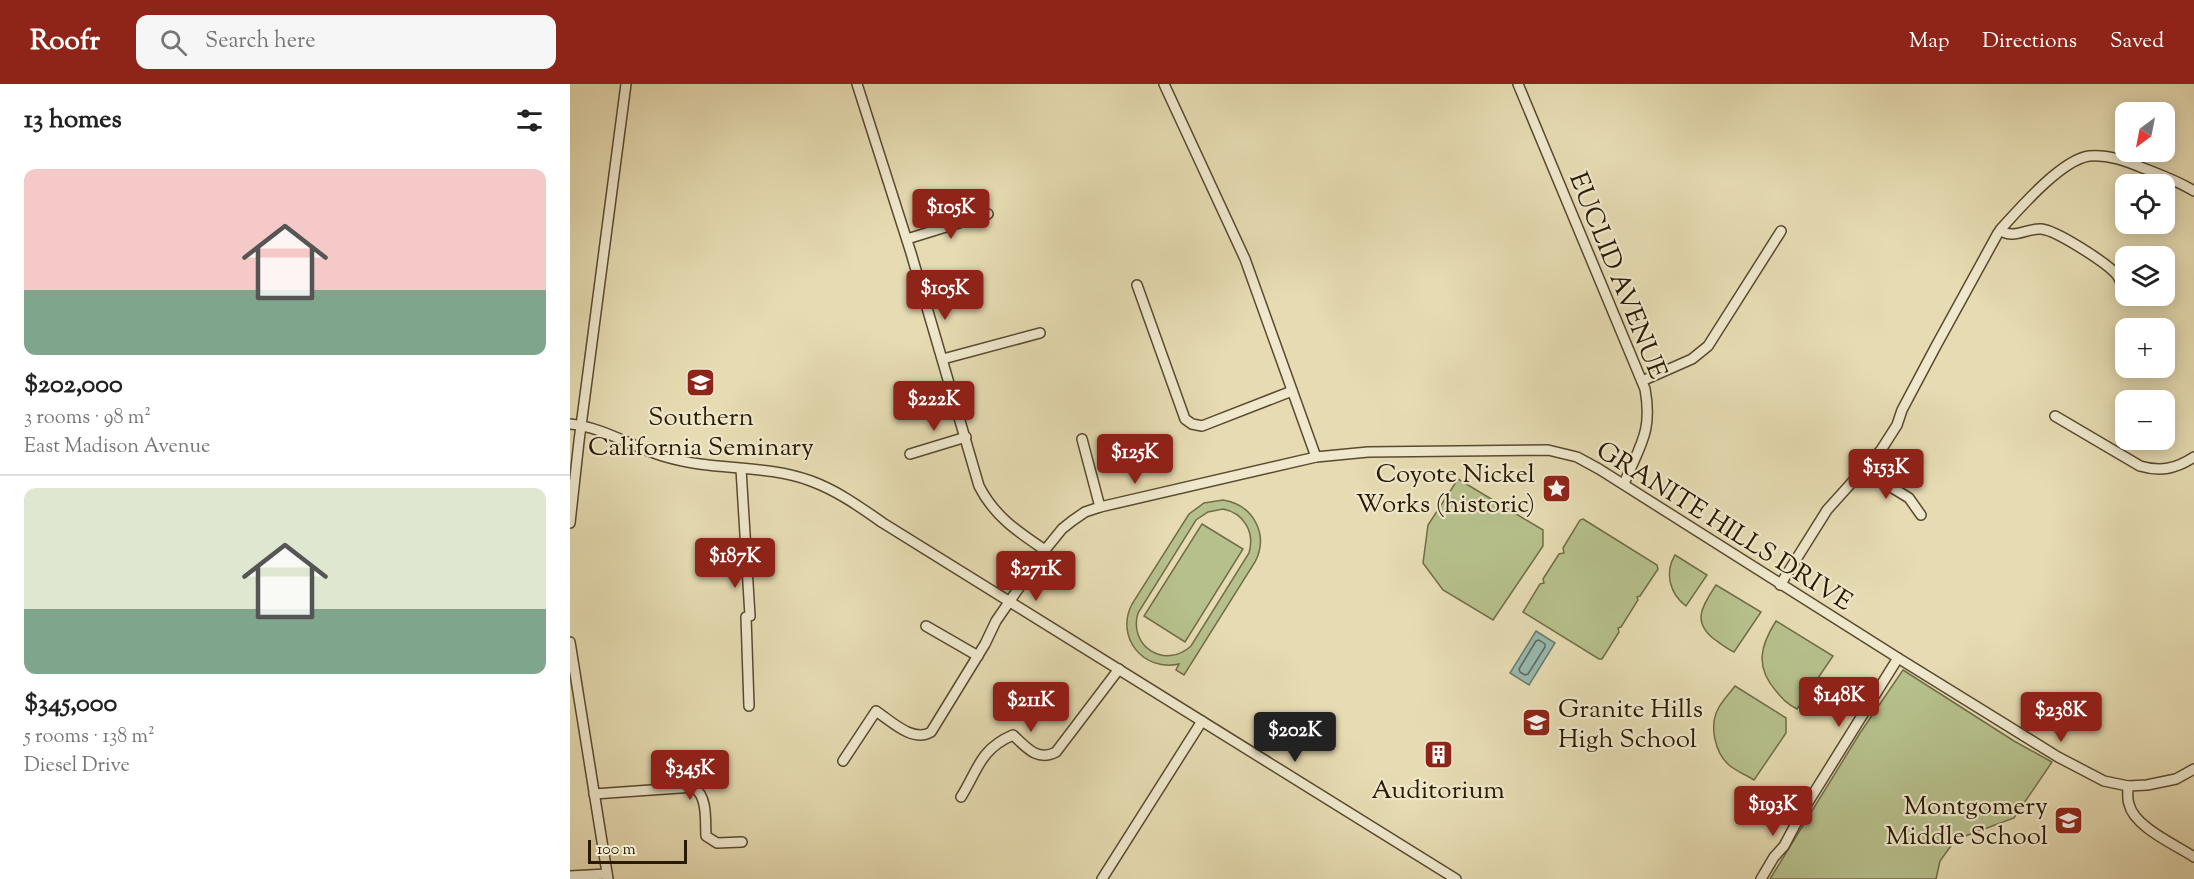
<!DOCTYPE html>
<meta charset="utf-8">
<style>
:root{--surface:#fff;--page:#f6f6f6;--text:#222;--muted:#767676;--line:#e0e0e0;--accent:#8f2418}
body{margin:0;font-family:"Sorts Mill Goudy",serif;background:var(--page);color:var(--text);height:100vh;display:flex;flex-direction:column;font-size:22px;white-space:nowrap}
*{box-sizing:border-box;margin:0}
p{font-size:20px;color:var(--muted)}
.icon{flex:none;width:33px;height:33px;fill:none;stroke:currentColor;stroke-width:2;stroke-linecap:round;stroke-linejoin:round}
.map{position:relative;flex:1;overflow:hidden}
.drawer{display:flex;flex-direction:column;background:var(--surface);width:570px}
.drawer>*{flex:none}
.needle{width:39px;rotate:212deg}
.controls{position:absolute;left:1545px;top:18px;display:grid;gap:12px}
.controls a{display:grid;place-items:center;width:60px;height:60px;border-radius:12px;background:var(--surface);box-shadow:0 3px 15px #0003;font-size:30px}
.scale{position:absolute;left:18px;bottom:15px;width:99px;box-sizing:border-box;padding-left:6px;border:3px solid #2a1a03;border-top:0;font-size:16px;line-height:21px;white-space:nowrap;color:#2a1a03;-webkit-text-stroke:4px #efe8cd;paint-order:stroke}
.price{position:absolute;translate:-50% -51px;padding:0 14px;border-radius:6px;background:var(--accent);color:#fff;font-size:20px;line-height:39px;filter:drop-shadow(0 2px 3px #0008)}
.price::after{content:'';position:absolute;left:50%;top:36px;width:18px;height:14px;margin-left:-9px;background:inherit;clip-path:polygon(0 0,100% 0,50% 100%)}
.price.selected{background:#222;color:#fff}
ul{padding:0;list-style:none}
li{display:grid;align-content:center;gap:12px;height:318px;padding:0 24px}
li+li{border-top:2px solid var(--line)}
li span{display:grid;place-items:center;height:186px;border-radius:12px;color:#555}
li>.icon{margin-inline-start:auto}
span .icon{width:108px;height:108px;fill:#fffc;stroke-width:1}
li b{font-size:26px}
h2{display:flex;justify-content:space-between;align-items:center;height:72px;padding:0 24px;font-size:26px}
header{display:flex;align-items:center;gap:36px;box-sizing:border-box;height:84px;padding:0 30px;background:var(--accent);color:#fff}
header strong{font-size:28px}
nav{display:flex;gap:33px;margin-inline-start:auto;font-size:21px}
.search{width:420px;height:54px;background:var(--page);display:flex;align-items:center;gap:15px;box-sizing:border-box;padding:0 21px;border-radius:12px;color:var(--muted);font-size:22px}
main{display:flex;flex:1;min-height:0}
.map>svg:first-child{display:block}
</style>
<header>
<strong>Roofr</strong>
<div class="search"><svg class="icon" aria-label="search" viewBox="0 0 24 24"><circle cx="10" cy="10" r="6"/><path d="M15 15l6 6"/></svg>Search here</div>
<nav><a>Map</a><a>Directions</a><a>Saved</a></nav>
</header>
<main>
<section class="drawer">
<h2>13 homes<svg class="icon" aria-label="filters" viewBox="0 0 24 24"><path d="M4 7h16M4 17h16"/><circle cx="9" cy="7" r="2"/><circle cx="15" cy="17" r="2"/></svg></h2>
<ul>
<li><span style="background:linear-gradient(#f6c9c9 65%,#7fa58c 0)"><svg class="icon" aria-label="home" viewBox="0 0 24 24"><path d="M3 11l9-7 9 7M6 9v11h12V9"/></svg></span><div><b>$202,000</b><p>3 rooms · 98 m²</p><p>East Madison Avenue</p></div></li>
<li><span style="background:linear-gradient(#dfe7d0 65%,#7fa58c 0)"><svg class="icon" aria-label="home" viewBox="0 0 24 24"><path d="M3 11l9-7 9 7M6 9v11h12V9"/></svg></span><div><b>$345,000</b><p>5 rooms · 138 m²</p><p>Diesel Drive</p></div></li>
</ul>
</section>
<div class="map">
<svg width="1624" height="795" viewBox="0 0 1624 795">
<rect width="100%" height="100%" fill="#e6dbb2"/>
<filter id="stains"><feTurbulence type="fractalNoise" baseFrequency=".00333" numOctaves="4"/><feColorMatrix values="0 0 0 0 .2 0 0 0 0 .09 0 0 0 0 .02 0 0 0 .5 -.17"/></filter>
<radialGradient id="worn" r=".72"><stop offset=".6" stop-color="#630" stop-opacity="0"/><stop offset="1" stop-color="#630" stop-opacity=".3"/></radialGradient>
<g fill="#b6c08c" stroke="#706d48" stroke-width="1.5" fill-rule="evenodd">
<path d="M888 395 973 446V462L923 536 873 506 853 479 858 441Z"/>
<path d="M653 416C684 421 699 451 685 478L614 591 606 586 609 580C573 588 545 553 562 520L619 430 634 419ZM653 425C674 429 685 448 679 469L621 562C595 586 558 562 568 529L626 436 638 428Z"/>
<path d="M1013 435 1087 481 1088 485 1070 512 1067 513 1068 516 1051 543 1048 544 1049 548 1032 575H1029L953 528 970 500 974 499 973 495 989 470 994 469 993 464 1010 436Z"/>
<path d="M632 440 673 465 615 558 574 532Z"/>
<path d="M1105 471 1137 491 1116 522C1100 510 1094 489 1105 471Z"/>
<path d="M1146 501 1191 528 1164 568C1157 565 1151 560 1144 555 1121 537 1133 521 1146 501Z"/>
<path d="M1206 537 1263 572 1227 625C1217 620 1213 615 1206 607 1185 583 1190 562 1206 537Z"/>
<path d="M1333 586 1444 657 1482 678 1444 734 1390 754 1380 763 1370 777 1366 795H1200L1290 649Z"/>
<path d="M1165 602 1216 634V649L1184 696C1176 691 1166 687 1159 681 1145 669 1139 642 1148 625 1152 617 1159 610 1165 602Z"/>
</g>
<path fill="#97bab1" stroke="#6b7a6b" stroke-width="1.5" d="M966 547 985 559 959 601 940 589Z"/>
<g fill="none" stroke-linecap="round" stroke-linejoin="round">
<path stroke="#606a5a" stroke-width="1.5" d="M969 556 975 560V563L958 590 955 591 950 588 949 585 966 557Z"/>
<defs>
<g id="minor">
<path d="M287 0 341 169 409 402C424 432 448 448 475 466"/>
<path d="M594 0 675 175 746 373"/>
<path d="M948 0 1075 305C1083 349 1069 362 1054 400"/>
<path d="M337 155 418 130"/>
<path d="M567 201 615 335 622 340 632 342 722 307"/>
<path d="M1552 204C1551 199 1550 195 1547 191 1537 179 1486 146 1471 145 1457 144 1443 156 1430 146 1449 125 1491 76 1519 72 1538 70 1556 77 1573 84 1591 91 1608 97 1624 107"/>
<path d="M373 275 470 249"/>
<path d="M1072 297 1122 275 1138 262 1211 147"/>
<path d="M1485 332 1570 382C1590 388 1606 385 1624 373"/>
<path d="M0 340C33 343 64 364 96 373 143 387 195 380 241 397 268 407 290 423 313 439L886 795"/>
<path d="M512 355 530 423"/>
<path d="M340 370 396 353"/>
<path d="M171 385 180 532 176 533 179 622"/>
<path d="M1293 386 1339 414 1351 431"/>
<path d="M0 439 9 357 56 0"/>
<path d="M1210 501 1257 426 1311 366 1327 341 1332 326 1366 262 1428 149"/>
<path d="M356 542 408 572"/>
<path d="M0 558 38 795"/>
<path d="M273 677 306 627C321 637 343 659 361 648L415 560 426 537 475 466 492 445 502 437 515 428 530 423 746 373 798 368 978 366 1007 373 1029 385 1328 574 1488 673 1534 697 1558 702 1577 701 1606 695 1624 685"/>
<path d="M1558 702C1558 708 1557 715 1559 720 1564 743 1606 761 1624 773"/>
<path d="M24 710 124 703C138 714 135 736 136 752L147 759 172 758"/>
<path d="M391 713C408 686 410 665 443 651 456 663 467 678 486 668L549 585"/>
<path d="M0 792 37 790"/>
<path d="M532 795 632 637"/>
<path d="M1191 795 1204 773 1214 762 1232 728 1328 574"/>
</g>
</defs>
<use href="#minor" stroke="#594a2f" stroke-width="12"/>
<use href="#minor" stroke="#efe8cd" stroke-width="9"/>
</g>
<defs>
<symbol id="school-square" viewBox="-11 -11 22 22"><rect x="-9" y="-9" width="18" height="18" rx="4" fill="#8f2418" stroke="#efe8cd"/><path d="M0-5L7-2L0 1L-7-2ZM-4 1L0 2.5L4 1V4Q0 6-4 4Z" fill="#fff"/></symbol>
<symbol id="sight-square" viewBox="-11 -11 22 22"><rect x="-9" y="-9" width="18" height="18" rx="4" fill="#8f2418" stroke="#efe8cd"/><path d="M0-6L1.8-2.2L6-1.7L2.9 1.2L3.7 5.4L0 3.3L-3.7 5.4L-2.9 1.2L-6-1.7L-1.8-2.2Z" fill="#fff"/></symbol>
<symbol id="building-square" viewBox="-11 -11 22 22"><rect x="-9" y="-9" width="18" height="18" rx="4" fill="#8f2418" stroke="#efe8cd"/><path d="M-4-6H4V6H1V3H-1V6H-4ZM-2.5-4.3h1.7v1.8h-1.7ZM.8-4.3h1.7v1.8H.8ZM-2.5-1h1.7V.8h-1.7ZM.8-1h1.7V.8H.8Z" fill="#fff"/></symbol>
</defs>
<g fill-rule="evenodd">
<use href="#school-square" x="114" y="282" width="33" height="33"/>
<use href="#sight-square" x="970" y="388" width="33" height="33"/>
<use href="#school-square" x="950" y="622" width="33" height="33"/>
<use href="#building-square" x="852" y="654" width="33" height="33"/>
<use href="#school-square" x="1482" y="720" width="33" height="33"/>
</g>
<g text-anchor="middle" stroke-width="4.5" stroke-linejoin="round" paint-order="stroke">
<g font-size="26" fill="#2a1a03" stroke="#efe8cd">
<text transform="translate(1049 191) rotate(68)" y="9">EUCLID AVENUE</text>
<text transform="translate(1155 441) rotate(32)" y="9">GRANITE HILLS DRIVE</text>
</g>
<g font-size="26" fill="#2a1a03" stroke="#efe8cd">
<text x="131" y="341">Southern<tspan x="131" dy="30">California Seminary</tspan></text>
<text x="965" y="398" text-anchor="end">Coyote Nickel<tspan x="965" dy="30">Works (historic)</tspan></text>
<text x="988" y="633" text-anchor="start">Granite Hills<tspan x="988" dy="30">High School</tspan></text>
<text x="868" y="714">Auditorium</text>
<text x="1478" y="730" text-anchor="end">Montgomery<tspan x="1478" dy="30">Middle School</tspan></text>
</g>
</g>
<rect width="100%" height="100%" filter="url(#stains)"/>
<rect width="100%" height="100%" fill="url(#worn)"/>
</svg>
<div class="controls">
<a><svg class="needle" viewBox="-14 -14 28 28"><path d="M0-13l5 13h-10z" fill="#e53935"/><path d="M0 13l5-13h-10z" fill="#767676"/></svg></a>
<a><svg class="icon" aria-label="locate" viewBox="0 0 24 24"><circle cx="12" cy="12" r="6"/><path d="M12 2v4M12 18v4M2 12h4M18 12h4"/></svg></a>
<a><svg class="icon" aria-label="layers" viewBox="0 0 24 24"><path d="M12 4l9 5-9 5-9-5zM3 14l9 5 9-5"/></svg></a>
<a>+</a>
<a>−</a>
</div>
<div class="scale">100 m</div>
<b class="price" style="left:381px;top:156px">$105K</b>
<b class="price" style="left:375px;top:237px">$105K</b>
<b class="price" style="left:364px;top:348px">$222K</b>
<b class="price" style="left:565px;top:401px">$125K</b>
<b class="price" style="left:1316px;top:416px">$153K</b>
<b class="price" style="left:165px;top:505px">$187K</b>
<b class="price" style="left:466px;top:518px">$271K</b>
<b class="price" style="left:1269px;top:644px">$148K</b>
<b class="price" style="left:461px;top:649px">$211K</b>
<b class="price" style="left:1491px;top:659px">$238K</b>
<b class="price selected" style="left:725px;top:679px">$202K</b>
<b class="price" style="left:120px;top:717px">$345K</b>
<b class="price" style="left:1203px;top:753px">$193K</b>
</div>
</main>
